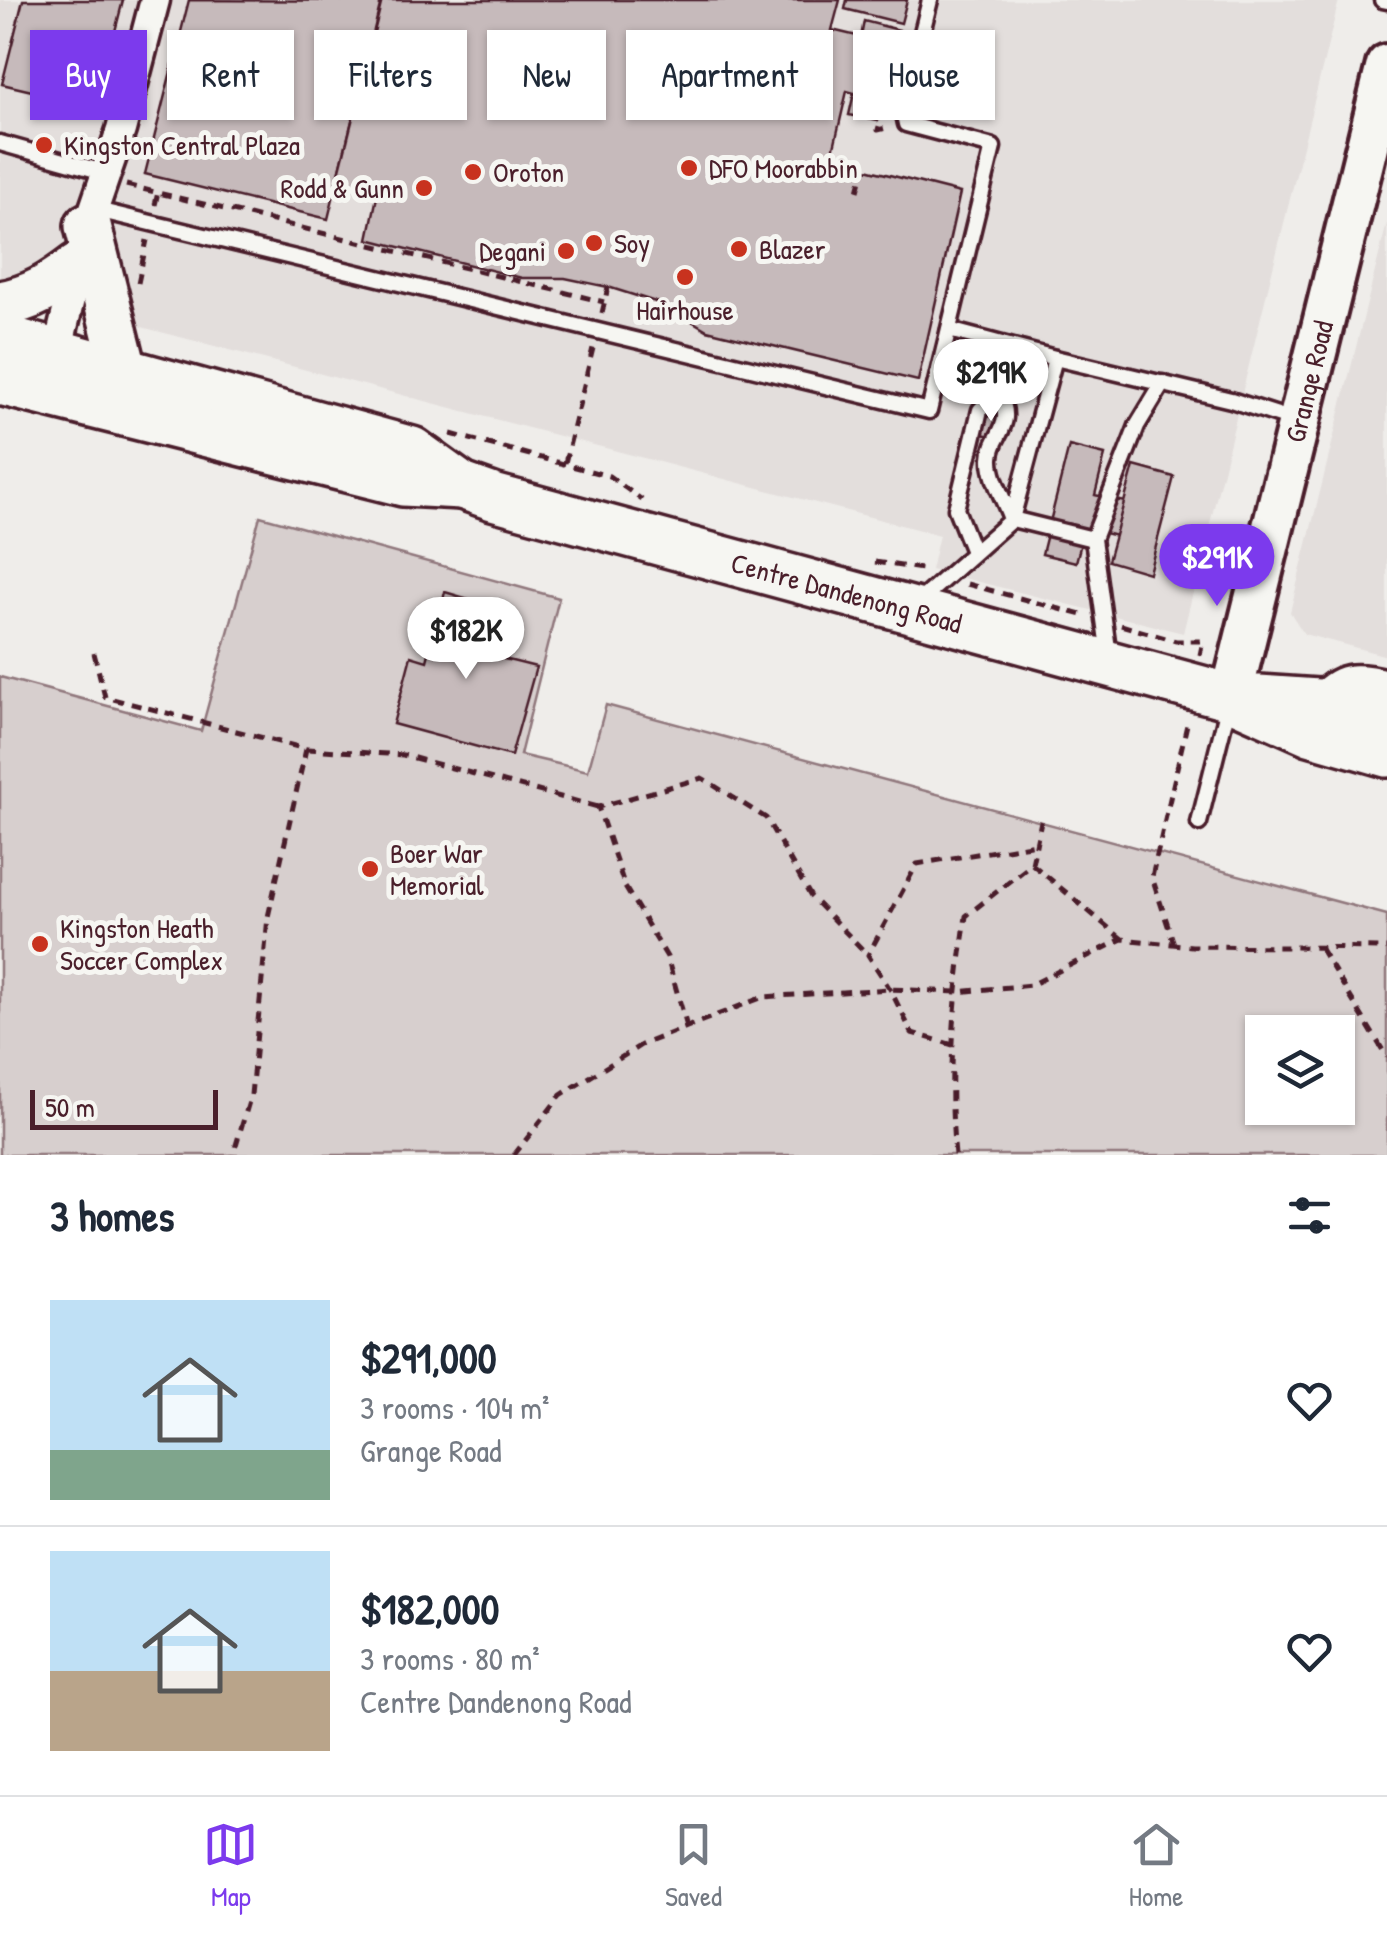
<!DOCTYPE html>
<meta charset="utf-8">
<style>
:root{--surface:#fff;--page:#f2f2f3;--text:#1f2937;--muted:#747a83;--line:#e0e1e3;--accent:#7c3aed}
body{margin:0;font-family:"Patrick Hand",sans-serif;background:var(--page);color:var(--text);height:100vh;display:flex;flex-direction:column;font-size:38px;white-space:nowrap}
*{box-sizing:border-box;margin:0}
p{font-size:32px;color:var(--muted)}
.icon{flex:none;width:55px;height:55px;fill:none;stroke:currentColor;stroke-width:2;stroke-linecap:round;stroke-linejoin:round}
.map{position:relative;height:1155px;overflow:hidden}
.drawer{display:flex;flex-direction:column;background:var(--surface);flex:1}
.drawer>*{flex:none}
.banner{position:absolute;left:30px;top:30px;width:1328px;height:90px;display:flex;gap:20px}
.buttons{position:absolute;left:1245px;top:1015px;display:grid;gap:20px}
.buttons a{display:grid;place-items:center;width:110px;height:110px;border-radius:0px;background:var(--surface);box-shadow:0 2px 8px #0004;font-size:50px}
.scale{position:absolute;left:30px;bottom:25px;width:188px;box-sizing:border-box;padding-left:10px;border:5px solid #4a1f2b;border-top:0;font-size:28px;line-height:35px;white-space:nowrap;color:#4a1f2b;-webkit-text-stroke:8px #f6f6f2;paint-order:stroke}
.price{position:absolute;translate:-50% -85px;padding:0 22px;border-radius:35px;background:#fff;color:#222;font-size:32px;line-height:65px;filter:drop-shadow(0 2px 5px #0008)}
.price::after{content:'';position:absolute;left:50%;top:60px;width:30px;height:22px;margin-left:-15px;background:inherit;clip-path:polygon(0 0,100% 0,50% 100%)}
.price.on{background:var(--accent);color:#fff}
ul{padding:0;list-style:none}
li{display:flex;align-items:center;gap:30px;height:250px;padding:0 50px}
li+li{border-top:2px solid var(--line)}
li span{display:grid;place-items:center;flex:none;width:280px;height:200px;border-radius:0px;color:#555}
li>.icon{margin-inline-start:auto}
span .icon{width:120px;height:120px;fill:#fffc;stroke-width:1}
li b{font-size:42px}
h2{display:flex;justify-content:space-between;align-items:center;height:120px;padding:0 50px;font-size:42px}
.chip{padding:0 35px;border-radius:0px;background:var(--surface);box-shadow:0 2px 8px #0004;font-size:35px;line-height:90px}
.chip.on{background:var(--accent);color:#fff}
.tabs{display:flex;justify-content:space-around;align-items:center;height:140px;border-top:2px solid var(--line);background:var(--surface);font-size:28px;color:var(--muted)}
.tabs a{display:grid;justify-items:center;gap:5px}
.tabs .on{color:var(--accent)}
.map>svg:first-child{display:block}
</style>
<div class="map">
<svg width="1387" height="1155" viewBox="0 0 1387 1155">
<rect width="100%" height="100%" fill="#efedea"/>
<filter id="ink" filterUnits="userSpaceOnUse"><feTurbulence type="fractalNoise" baseFrequency=".01" numOctaves="2"/><feDisplacementMap in="SourceGraphic" scale="20" xChannelSelector="R" yChannelSelector="G"/><feConvolveMatrix kernelMatrix="1 2 1 2 8 2 1 2 1" color-interpolation-filters="sRGB"/></filter>
<g filter="url(#ink)">
<g fill="#e3dedc">
<path d="M0 0H1339L1183 633 931 570 939 535 0 290Z"/>
<path d="M1387 223V656L1304 634 1290 612Z"/>
</g>
<path fill="#d7cfce" stroke="#90777c" stroke-width="2.5" fill-rule="evenodd" d="M260 516 559 598 520 755 588 771 606 705 1387 915V1155H0V677L201 731ZM1262 1032H1338V1108H1262Z"/>
<g fill="#c6babb" stroke="#4a1f2b" stroke-width="2.5">
<path d="M23 0H123L96 106 2 84Z"/>
<path d="M189 0 381 1 328 219 145 174Z"/>
<path d="M840 0 832 30 861 37 864 21 899 30 878 121 849 115 854 93 847 91 831 160 960 193 918 381 707 330 665 305 608 287 565 278H522L368 239 378 192 337 182 382 0Z"/>
<path d="M847 0H907L901 23 845 9Z"/>
<path d="M988 410 1000 414 995 437 982 434Z"/>
<path d="M1069 446 1105 455 1095 495 1129 503 1120 537 1085 528 1076 562 1042 554Z"/>
<path d="M1134 466 1174 477 1149 573 1108 561Z"/>
<path d="M445 592 499 608 488 655 536 667 511 756 393 724 411 656 427 661Z"/>
</g>
<g fill="none" stroke-linecap="round" stroke-linejoin="round">
<defs>
<g id="lane">
<path d="M1382 0 1387 1"/>
<path d="M0 143 107 173"/>
<path d="M93 209 929 411 993 147 906 124 903 110 930 0"/>
<path d="M1055 358 1231 400 1296 421"/>
<path d="M998 391C1017 428 992 432 991 458 990 477 1005 501 1011 519"/>
<path d="M1012 519 1093 539"/>
<path d="M973 552 956 509 980 410 998 391 1007 346"/>
<path d="M916 604 1012 519 1055 358 949 330"/>
<path d="M1109 656 1093 539 1137 426 1163 383"/>
<path d="M1199 823 1229 703"/>
</g>
<g id="street">
<path d="M54 364 88 226 121 130 155 0"/>
<path d="M1318 702C1338 675 1357 676 1387 684"/>
</g>
<g id="secondary">
<path id="s1" d="M1231 697 1387 65"/>
</g>
<g id="primary">
<path d="M88 226 124 370"/>
<path d="M0 304C32 299 53 285 78 266"/>
<path id="s2" d="M0 337 412 450 462 486 493 497 1231 697 1310 732 1387 754"/>
<path d="M0 382 403 483 462 486"/>
<path d="M1258 698 1318 702 1387 717"/>
</g>
</defs>
<use href="#lane" stroke="#4a1f2b" stroke-width="21"/>
<use href="#street" stroke="#4a1f2b" stroke-width="35"/>
<use href="#secondary" stroke="#4a1f2b" stroke-width="48"/>
<use href="#primary" stroke="#4a1f2b" stroke-width="52"/>
<g stroke="#4a1f2b" stroke-width="5" stroke-dasharray="10 8" stroke-linecap="butt">
<path d="M884 109 878 130 890 127"/>
<path d="M126 185 604 302"/>
<path d="M858 191 864 168"/>
<path d="M155 205 158 192"/>
<path d="M138 283 147 240"/>
<path d="M602 313 608 287"/>
<path d="M451 434 609 476 642 500"/>
<path d="M565 463 593 348"/>
<path d="M875 562 928 570"/>
<path d="M967 584 1086 616"/>
<path d="M1121 625 1176 641H1203L1200 655"/>
<path d="M94 653 105 697 306 749 268 917 251 1095 233 1155"/>
<path d="M306 749 403 755 598 807"/>
<path d="M1032 864 1041 821"/>
<path d="M1174 944 1152 877 1188 720"/>
<path d="M1321 949 1387 1057"/>
<path d="M687 1027 667 957 625 887 598 807 702 778 766 818 811 897 868 955"/>
<path d="M953 1045 912 1033 890 989 868 955 917 864 1036 844"/>
<path d="M514 1155 561 1095 641 1045 763 997 890 989 956 992 1031 985 1122 939 1192 946 1387 948"/>
<path d="M955 1155C947 1076 955 994 966 916L1032 864 1122 939"/>
</g>
<use href="#lane" stroke="#f6f6f2" stroke-width="14"/>
<use href="#street" stroke="#f6f6f2" stroke-width="28"/>
<use href="#secondary" stroke="#f6f6f2" stroke-width="40"/>
<use href="#primary" stroke="#f6f6f2" stroke-width="45"/>
</g>
</g>
<g fill="#c8321e" stroke="#f6f6f2" stroke-width="4">
<circle cx="44" cy="145" r="10"/>
<circle cx="689" cy="168" r="10"/>
<circle cx="473" cy="172" r="10"/>
<circle cx="424" cy="188" r="10"/>
<circle cx="594" cy="243" r="10"/>
<circle cx="739" cy="249" r="10"/>
<circle cx="566" cy="251" r="10"/>
<circle cx="685" cy="277" r="10"/>
<circle cx="370" cy="869" r="10"/>
<circle cx="40" cy="944" r="10"/>
</g>
<g text-anchor="middle" stroke-width="10" stroke-linejoin="round" paint-order="stroke">
<g font-size="28" fill="#4a1f2b" stroke="#f6f6f2" text-anchor="start">
<text x="64" y="155">Kingston Central Plaza</text>
<text x="709" y="178">DFO Moorabbin</text>
<text x="493" y="182">Oroton</text>
<text x="404" y="198" text-anchor="end">Rodd &amp; Gunn</text>
<text x="614" y="253">Soy</text>
<text x="759" y="259">Blazer</text>
<text x="546" y="261" text-anchor="end">Degani</text>
<text x="685" y="320" text-anchor="middle">Hairhouse</text>
<text x="390" y="863">Boer War<tspan x="390" dy="32">Memorial</tspan></text>
<text x="60" y="938">Kingston Heath<tspan x="60" dy="32">Soccer Complex</tspan></text>
</g>
<g font-size="28" fill="#4a1f2b" stroke="#f6f6f2">
<text dy="10" stroke="none"><textPath href="#s1" startOffset="325">Grange Road</textPath></text>
<text dy="10" stroke="none"><textPath href="#s2" startOffset="888">Centre Dandenong Road</textPath></text>
</g>
</g>
</svg>
<div class="buttons">
<a><svg class="icon" aria-label="layers" viewBox="0 0 24 24"><path d="M12 4l9 5-9 5-9-5zM3 14l9 5 9-5"/></svg></a>
</div>
<div class="scale">50 m</div>
<b class="price" style="left:991px;top:424px">$219K</b>
<b class="price on" style="left:1217px;top:609px">$291K</b>
<b class="price" style="left:466px;top:682px">$182K</b>
<div class="banner">
<a class="chip on">Buy</a>
<a class="chip">Rent</a>
<a class="chip">Filters</a>
<a class="chip">New</a>
<a class="chip">Apartment</a>
<a class="chip">House</a>
</div>
</div>
<section class="drawer">
<h2>3 homes<svg class="icon" aria-label="filters" viewBox="0 0 24 24"><path d="M4 7h16M4 17h16"/><circle cx="9" cy="7" r="2"/><circle cx="15" cy="17" r="2"/></svg></h2>
<ul>
<li><span style="background:linear-gradient(#bfe0f5 75%,#7fa58c 0)"><svg class="icon" aria-label="home" viewBox="0 0 24 24"><path d="M3 11l9-7 9 7M6 9v11h12V9"/></svg></span><div><b>$291,000</b><p>3 rooms · 104 m²</p><p>Grange Road</p></div><svg class="icon" aria-label="heart" viewBox="0 0 24 24"><path d="M12 20l-8-8c-3-5 5-10 8-4 3-6 11-1 8 4z"/></svg></li>
<li><span style="background:linear-gradient(#bfe0f5 60%,#b9a48a 0)"><svg class="icon" aria-label="home" viewBox="0 0 24 24"><path d="M3 11l9-7 9 7M6 9v11h12V9"/></svg></span><div><b>$182,000</b><p>3 rooms · 80 m²</p><p>Centre Dandenong Road</p></div><svg class="icon" aria-label="heart" viewBox="0 0 24 24"><path d="M12 20l-8-8c-3-5 5-10 8-4 3-6 11-1 8 4z"/></svg></li>
</ul>
</section>
<nav class="tabs">
<a class="on"><svg class="icon" aria-label="map" viewBox="0 0 24 24"><path d="M3 6l6-2 6 2 6-2v14l-6 2-6-2-6 2zM9 4v14M15 6v14"/></svg>Map</a>
<a><svg class="icon" aria-label="saved" viewBox="0 0 24 24"><path d="M7 4h10v16l-5-4-5 4z"/></svg>Saved</a>
<a><svg class="icon" aria-label="home" viewBox="0 0 24 24"><path d="M3 11l9-7 9 7M6 9v11h12V9"/></svg>Home</a>
</nav>
